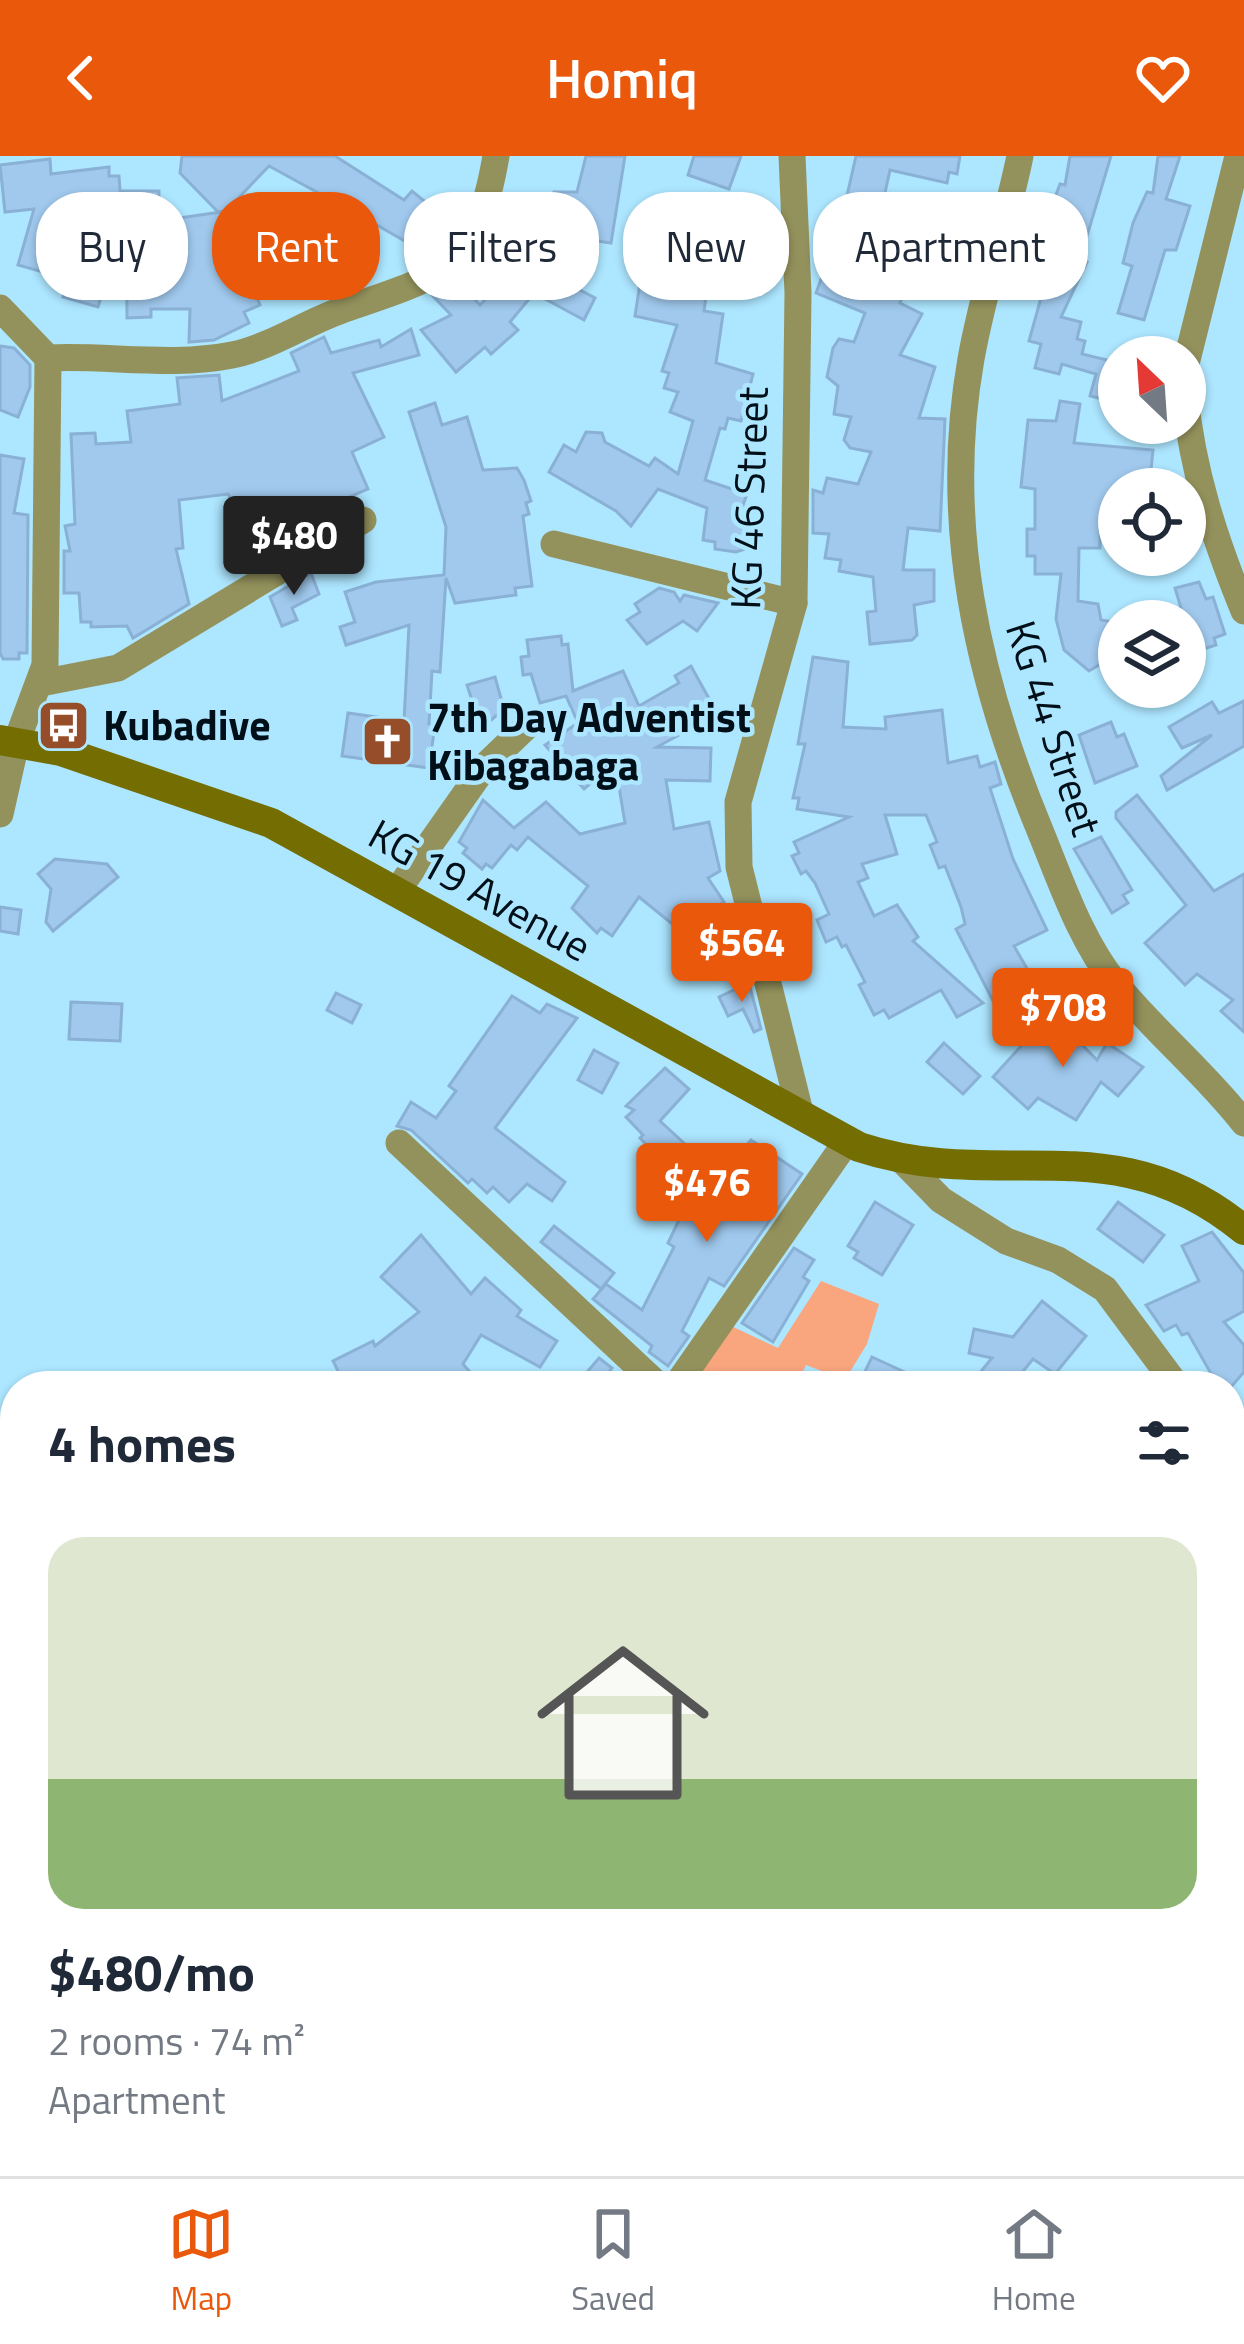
<!DOCTYPE html>
<meta charset="utf-8">
<style>
:root{--surface:#fff;--page:#f6f6f7;--text:#1f2937;--muted:#747a83;--line:#e0e1e3;--accent:#ea580c}
body{margin:0;font-family:"Titillium Web",sans-serif;background:var(--page);color:var(--text);height:100vh;display:flex;flex-direction:column;font-size:45px;white-space:nowrap}
*{box-sizing:border-box;margin:0}
p{font-size:39px;color:var(--muted)}
.icon{flex:none;width:66px;height:66px;fill:none;stroke:currentColor;stroke-width:2;stroke-linecap:round;stroke-linejoin:round}
.map{position:relative;flex:1;overflow:hidden}
.panel{position:absolute;left:0px;top:1215px;width:1245px;height:807px;display:flex;flex-direction:column;background:var(--surface);border-radius:48px 48px 0 0;box-shadow:0 3px 9px #0004}
.panel>*{flex:none}
.top-card{position:absolute;left:36px;top:36px;width:1173px;height:108px;display:flex;gap:24px}
.needle{width:78px;rotate:335deg}
.fabs{position:absolute;left:1098px;top:180px;display:grid;gap:24px}
.fabs a{display:grid;place-items:center;width:108px;height:108px;border-radius:50%;background:var(--surface);box-shadow:0 3px 9px #0004;font-size:60px}
.price{position:absolute;translate:-50% -102px;padding:0 27px;border-radius:12px;background:var(--accent);color:#fff;font-size:39px;line-height:78px;filter:drop-shadow(0 3px 6px #0008)}
.price::after{content:'';position:absolute;left:50%;top:72px;width:36px;height:27px;margin-left:-18px;background:inherit;clip-path:polygon(0 0,100% 0,50% 100%)}
.price.current{background:#222;color:#fff}
ul{padding:0;list-style:none}
li{display:grid;align-content:center;gap:24px;height:636px;padding:0 48px}
li+li{border-top:3px solid var(--line)}
li span{display:grid;place-items:center;height:372px;border-radius:36px;color:#555}
li>.icon{margin-inline-start:auto}
span .icon{width:216px;height:216px;fill:#fffc;stroke-width:1}
li b{font-size:51px}
h2{display:flex;justify-content:space-between;align-items:center;height:144px;padding:0 48px;font-size:51px}
.chip{padding:0 42px;border-radius:48px;background:var(--surface);box-shadow:0 3px 9px #0004;font-size:42px;line-height:108px}
.chip.current{background:var(--accent);color:#fff}
header{display:flex;justify-content:space-between;align-items:center;height:156px;padding:0 48px;background:var(--accent);color:#fff;font-size:54px;font-weight:600}
.dock{display:flex;justify-content:space-around;align-items:center;height:168px;border-top:3px solid var(--line);background:var(--surface);font-size:33px;color:var(--muted)}
.dock a{display:grid;justify-items:center;gap:6px}
.dock .current{color:var(--accent)}
.map>svg:first-child{display:block}
</style>
<header><svg class="icon" aria-label="back" viewBox="0 0 24 24"><path d="M15 5l-7 7 7 7"/></svg>Homiq<svg class="icon" aria-label="heart" viewBox="0 0 24 24"><path d="M12 20l-8-8c-3-5 5-10 8-4 3-6 11-1 8 4z"/></svg></header>
<div class="map">
<svg width="1244" height="2020" viewBox="0 0 1244 2020">
<rect width="100%" height="100%" fill="#ade6ff"/>
<path fill="#f9a67f" d="M821 1125 879 1148 867 1188 845 1224 806 1209 796 1230H689L727 1168 778 1192Z"/>
<g fill="none" stroke-linecap="round" stroke-linejoin="round">
<path stroke="#4aca9d" stroke-width="6" d="M0 1304 15 1305"/>
</g>
<g fill="#a0c9ed" stroke="#8ab1d5" stroke-width="3">
<path d="M182 0H335L404 44 412 35 456 71 429 99 375 68 346 101 359 112 348 124 337 121 295 84 316 60 312 56 324 40 269 10 226 55 218 56 180 17Z"/>
<path d="M586 0H625L611 87 597 85 593 108 527 98 531 93 493 83 497 67 531 77 534 67 554 73V36H577Z"/>
<path d="M694 0H741L729 33 688 19Z"/>
<path d="M856 0H960L957 18 949 16 947 27 890 14 872 96 866 94 858 126 902 142 900 147 922 158 900 199 935 211 919 262 945 263 940 375 908 372 903 414H934V445L914 449 917 479 912 484 870 488 867 456 876 455 873 421 839 415 841 404 825 402 829 378 813 377V334L823 337 827 322 858 328 871 296 850 292 844 284 851 261 834 258 838 230 827 221 833 192 839 183 854 186 865 157 816 137 839 75Z"/>
<path d="M1070 0H1111L1080 103 1087 106 1061 161 1081 166 1077 183 1085 185 1082 198 1119 207V247L1090 240 1096 218 1062 208 1059 218 1035 212 1041 188 1029 185 1044 131 1033 126 1039 111 1031 108 1037 91 1044 93 1061 49 1053 47 1060 28 1065 29Z"/>
<path d="M1158 0H1180L1166 43 1190 50 1176 94H1165L1144 164 1118 157 1132 110 1123 107 1133 67 1147 36 1153 37Z"/>
<path d="M50 3 51 18 109 11V20H119L120 35H159V65L221 56 260 149 244 156 249 167 214 184 189 186 190 153H151V161L127 162 126 59 74 64 63 99 109 113 98 151 63 141 68 123 18 109 34 53 5 56 0 9Z"/>
<path d="M671 99 711 105 704 155 723 158 716 207 753 218 741 265 728 262 725 273 720 272 705 324 747 338 741 355H747L749 368 745 393 736 396 715 393V386L703 384 707 352 658 333 631 370 616 355 549 316 564 289 576 296 586 276 602 277 605 286 649 310 655 302 678 318 693 265 670 256 678 236 664 232 669 217 662 215 677 169 635 160 644 101 670 105Z"/>
<path d="M523 104 595 142 584 164 534 137 510 166 518 174 491 198 485 191 456 216 421 174 451 159 432 139 456 124 480 149Z"/>
<path d="M411 173 419 199 353 217 384 281 352 296 368 333 335 347 339 357 297 378 286 356 260 367 258 386 239 385 241 361 228 338 179 344 183 392 176 393 189 448 133 482 127 470 91 471V466H81L79 437H64V395H70L65 370 75 368 71 278 95 277 96 288 131 286 127 255 180 248 177 222 219 219 222 245 299 215 291 197 324 181 331 197 379 184 381 191Z"/>
<path d="M0 190 14 192 30 209V231L18 261 0 254Z"/>
<path d="M1060 245 1080 248 1074 287 1153 294 1149 333H1119V386L1100 372V392H1079L1078 445 1098 448 1101 464 1114 466 1119 485V497L1089 515 1064 494 1056 463 1061 418H1035V400H1027V373H1035V333L1021 331 1028 264 1056 265Z"/>
<path d="M435 247 442 269 467 261 483 314 517 312 524 324 531 345 526 347 529 358 523 360 532 430 515 432 516 439 455 447 446 422 440 516 432 515 429 568 435 569 429 612 342 600 348 557 404 565 409 469 346 489 340 471 355 466 345 436 376 426 444 419 446 371 409 256Z"/>
<path d="M0 299 24 303 14 357 28 359 27 497H19V503H3L0 497Z"/>
<path d="M311 417 319 438 292 452 297 464 282 470 270 441Z"/>
<path d="M1199 426 1206 443 1213 441 1225 478 1214 482 1216 489 1191 497 1185 491V465L1150 462 1181 452 1175 432Z"/>
<path d="M659 432 674 436 680 445 684 439 718 447 697 475 683 465 647 488 627 464 640 456 635 448Z"/>
<path d="M561 480 562 489 568 488 573 535 623 515 639 550 679 527 675 520 691 510 712 548 703 553 706 560 699 568 657 591 711 592 710 625 666 624 674 673 709 666 720 715 708 722 724 746 714 752 735 784 712 799 708 793 694 803 686 800 673 780 681 775 639 741 612 780 601 772 597 777 572 752 588 730 528 681 517 694 511 689 492 712 486 708 482 713 463 697 467 692 459 686 483 644 514 672 546 646 580 678 625 667 615 607 584 633 545 589 578 567 566 540 540 547 531 518 523 519 521 501 529 500 527 484Z"/>
<path d="M813 501 848 506 843 571 886 573 885 561 942 554 948 607 977 600 980 611 995 606 1001 628 990 632 1013 703 1047 774 1014 790 1047 847 1006 870 956 773 965 768 961 751 945 710 939 712 930 689 937 686 926 659H885L897 698 862 708 868 722 858 726 874 760 897 749 918 781 913 785 983 847 957 861 941 834 889 862 884 854 874 859 859 829 865 826 846 789 842 791 837 781 826 786 817 764 829 758 815 727 806 715 801 718 792 700 799 697 794 686 849 661 797 653 799 642H793L805 588H798Z"/>
<path d="M495 521 504 553 489 566 486 557 477 560 467 529Z"/>
<path d="M1244 545V590L1167 634 1161 620 1212 579 1182 592 1169 571 1212 546 1219 557Z"/>
<path d="M1111 566 1117 581 1124 578 1137 610 1095 627 1079 579Z"/>
<path d="M1137 639 1214 735 1244 718V876L1221 855 1233 844 1197 818 1185 829 1145 787 1186 749 1116 662V656Z"/>
<path d="M1101 681 1132 734 1123 739 1128 747 1112 757 1074 693Z"/>
<path d="M55 703 107 708 118 721 53 775 46 766 51 733 38 718Z"/>
<path d="M0 751 21 754 18 778 0 775Z"/>
<path d="M749 827 761 873 754 876 743 853 728 860 719 841Z"/>
<path d="M336 837 361 849 352 867 327 854Z"/>
<path d="M512 840 540 857 547 848 577 862 495 972 565 1026 552 1045 527 1028 509 1046 493 1031 487 1037 472 1023 468 1027 411 974 397 970 411 946 436 962 456 935 449 930Z"/>
<path d="M71 846 122 848 120 885 69 883Z"/>
<path d="M1051 857 1097 904 1107 887 1143 911 1118 940 1101 926 1076 964 1038 942 1028 953 993 921Z"/>
<path d="M944 887 980 920 963 938 927 906Z"/>
<path d="M594 894 618 907 602 937 578 924Z"/>
<path d="M665 912 689 933 660 965 698 1000 667 1028 655 1016 664 1007 640 982 643 979 626 961 634 954 626 950Z"/>
<path d="M751 984 802 1018 724 1130 709 1122 682 1175 689 1180 668 1210 649 1196 652 1190 593 1143 606 1128 642 1154 674 1091 668 1087 706 1007 724 1016Z"/>
<path d="M875 1046 913 1069 882 1119 854 1102 858 1096 848 1090Z"/>
<path d="M1118 1046 1164 1079 1143 1106 1098 1073Z"/>
<path d="M554 1070 614 1117 601 1133 541 1086Z"/>
<path d="M1212 1076 1244 1117V1155L1224 1166 1244 1189V1216L1230 1232 1214 1223 1188 1177 1182 1179 1176 1169 1164 1175 1146 1149 1199 1125 1182 1090Z"/>
<path d="M421 1079 471 1138 485 1122 521 1154 517 1160 557 1185 540 1211 481 1179 463 1208 482 1230H310L339 1217 333 1205 373 1185 375 1190 419 1156 381 1121Z"/>
<path d="M794 1092 814 1104 803 1121 809 1125 773 1186 742 1167Z"/>
<path d="M1042 1145 1086 1180 1055 1218 1033 1203 1011 1230H969L992 1202 969 1197 974 1173 1013 1181Z"/>
<path d="M872 1201 935 1230H858Z"/>
<path d="M599 1202 612 1212 608 1217 625 1230H575Z"/>
</g>
<g fill="none" stroke-linecap="round" stroke-linejoin="round">
<g stroke="#94925c" stroke-width="27">
<path d="M792 0 798 137 794 447 738 646 739 711 801 960"/>
<path d="M1020 0C1006 68 983 135 971 203 942 366 977 522 1039 672 1060 723 1080 784 1115 827 1155 876 1205 917 1244 967"/>
<path d="M0 152 48 202C107 199 173 211 232 199 271 191 305 167 342 154 443 119 476 116 496 0"/>
<path d="M1185 212 1238 0"/>
<path d="M1185 239C1192 315 1215 384 1244 455"/>
<path d="M554 388 794 447"/>
<path d="M41 527 118 512 363 364"/>
<path d="M0 658 16 587 45 509 48 202"/>
<path d="M397 735 485 610 529 568"/>
<path d="M399 987 659 1230"/>
<path d="M904 1006 941 1044 1006 1085 1058 1104 1105 1133 1177 1230"/>
<path d="M676 1230 847 985"/>
<path d="M1230 1272 1244 1279"/>
<path d="M0 1535 15 1537"/>
<path d="M0 1697 15 1694"/>
<path d="M1230 1924 1244 1940"/>
<path d="M0 1971H15"/>
<path d="M215 2007 275 2020"/>
<path d="M675 2007 677 2020"/>
<path d="M880 2007 887 2020"/>
</g>
<path stroke="#736d02" stroke-width="30" d="M0 584 61 595 271 667 859 991C1002 1038 1113 966 1244 1074"/>
</g>
<defs>
<symbol id="bus-square" viewBox="-11 -11 22 22"><rect x="-9" y="-9" width="18" height="18" rx="4" fill="#964e2a" stroke="#ade6ff"/><path d="M-5-6H5V4H4V6H2V4H-2V6H-4V4H-5ZM-3.5-4V0h7V-4ZM-3.5 1.2v1.5H-2V1.2ZM2 1.2v1.5H3.5V1.2Z" fill="#fff"/></symbol>
<symbol id="church-square" viewBox="-11 -11 22 22"><rect x="-9" y="-9" width="18" height="18" rx="4" fill="#964e2a" stroke="#ade6ff"/><path d="M-1.2-6h2.4v3.5h3.3v2.4h-3.3V6h-2.4V-.1h-3.3v-2.4h3.3Z" fill="#fff"/></symbol>
</defs>
<g fill-rule="evenodd">
<use href="#bus-square" x="34" y="540" width="59" height="59"/>
<use href="#church-square" x="358" y="556" width="59" height="59"/>
</g>
<g text-anchor="middle" stroke-width="9" stroke-linejoin="round" paint-order="stroke">
<g font-size="42" fill="#000f18" stroke="#ade6ff">
<text transform="translate(749 342) rotate(-88)" y="15">KG 46 Street</text>
<text transform="translate(1054 572) rotate(72)" y="15">KG 44 Street</text>
<text transform="translate(480 734) rotate(29)" y="15">KG 19 Avenue</text>
</g>
<g font-size="42" font-weight="bold" fill="#000f18" stroke="#ade6ff" text-anchor="start">
<text x="427" y="576">7th Day Adventist<tspan x="427" dy="48">Kibagabaga</tspan></text>
<text x="103" y="584">Kubadive</text>
</g>
</g>
</svg>
<div class="fabs">
<a><svg class="needle" viewBox="-14 -14 28 28"><path d="M0-13l5 13h-10z" fill="#e53935"/><path d="M0 13l5-13h-10z" fill="#747a83"/></svg></a>
<a><svg class="icon" aria-label="locate" viewBox="0 0 24 24"><circle cx="12" cy="12" r="6"/><path d="M12 2v4M12 18v4M2 12h4M18 12h4"/></svg></a>
<a><svg class="icon" aria-label="layers" viewBox="0 0 24 24"><path d="M12 4l9 5-9 5-9-5zM3 14l9 5 9-5"/></svg></a>
</div>
<b class="price current" style="left:294px;top:442px">$480</b>
<b class="price" style="left:742px;top:849px">$564</b>
<b class="price" style="left:1063px;top:914px">$708</b>
<b class="price" style="left:707px;top:1089px">$476</b>
<div class="top-card">
<a class="chip">Buy</a>
<a class="chip current">Rent</a>
<a class="chip">Filters</a>
<a class="chip">New</a>
<a class="chip">Apartment</a>
</div>
<section class="panel">
<h2>4 homes<svg class="icon" aria-label="filters" viewBox="0 0 24 24"><path d="M4 7h16M4 17h16"/><circle cx="9" cy="7" r="2"/><circle cx="15" cy="17" r="2"/></svg></h2>
<ul>
<li><span style="background:linear-gradient(#dfe7d0 65%,#8fb573 0)"><svg class="icon" aria-label="home" viewBox="0 0 24 24"><path d="M3 11l9-7 9 7M6 9v11h12V9"/></svg></span><div><b>$480/mo</b><p>2 rooms · 74 m²</p><p>Apartment</p></div></li>
</ul>
</section>
</div>
<nav class="dock">
<a class="current"><svg class="icon" aria-label="map" viewBox="0 0 24 24"><path d="M3 6l6-2 6 2 6-2v14l-6 2-6-2-6 2zM9 4v14M15 6v14"/></svg>Map</a>
<a><svg class="icon" aria-label="saved" viewBox="0 0 24 24"><path d="M7 4h10v16l-5-4-5 4z"/></svg>Saved</a>
<a><svg class="icon" aria-label="home" viewBox="0 0 24 24"><path d="M3 11l9-7 9 7M6 9v11h12V9"/></svg>Home</a>
</nav>
